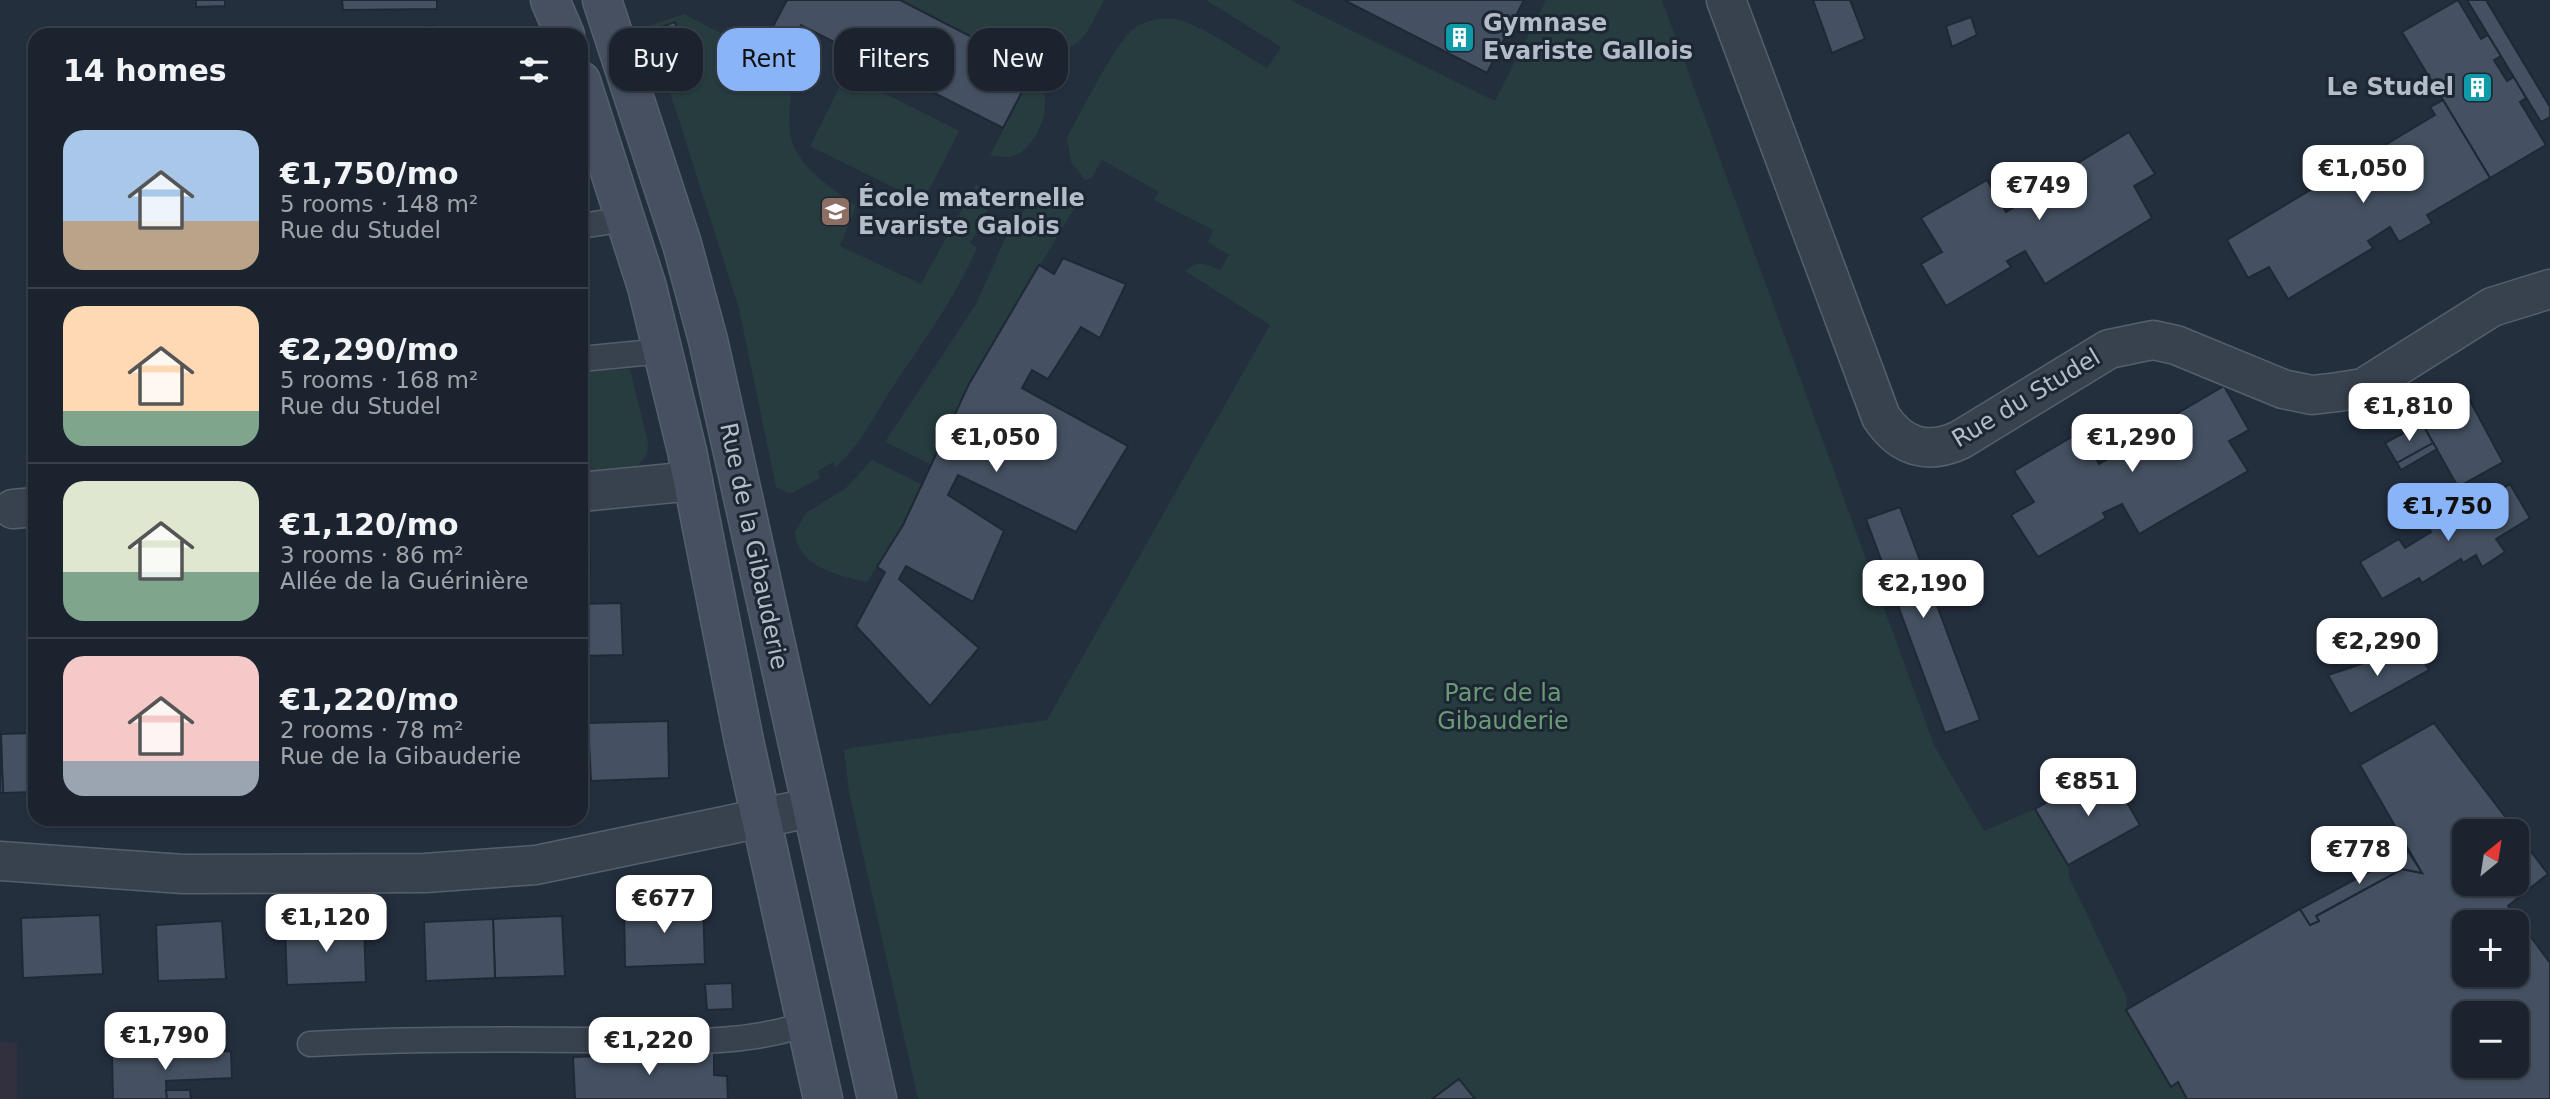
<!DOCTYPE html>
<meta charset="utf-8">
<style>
:root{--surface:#1b232e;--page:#242b36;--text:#f1f3f6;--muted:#a0a4aa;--line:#39404a;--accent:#8ab4f8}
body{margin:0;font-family:"DejaVu Sans",sans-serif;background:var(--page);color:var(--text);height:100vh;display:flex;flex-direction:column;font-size:26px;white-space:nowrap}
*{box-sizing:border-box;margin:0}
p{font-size:23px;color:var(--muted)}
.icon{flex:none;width:38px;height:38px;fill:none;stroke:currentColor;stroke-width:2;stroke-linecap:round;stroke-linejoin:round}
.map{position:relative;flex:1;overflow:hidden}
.sheet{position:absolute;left:28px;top:28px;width:560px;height:798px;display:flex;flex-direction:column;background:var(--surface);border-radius:21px;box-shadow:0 2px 5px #0004,0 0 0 2px var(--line)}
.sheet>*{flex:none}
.banner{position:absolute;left:609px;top:28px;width:665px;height:63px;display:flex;gap:14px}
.needle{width:46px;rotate:30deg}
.buttons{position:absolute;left:2452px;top:819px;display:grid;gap:14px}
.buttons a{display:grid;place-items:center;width:77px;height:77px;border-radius:14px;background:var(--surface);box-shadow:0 2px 5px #0004,0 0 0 2px var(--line);font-size:35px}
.price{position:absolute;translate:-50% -60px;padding:0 16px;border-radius:14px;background:#fff;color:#222;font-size:23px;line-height:46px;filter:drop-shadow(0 2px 4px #0008)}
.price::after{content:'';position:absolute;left:50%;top:42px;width:21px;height:16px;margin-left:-10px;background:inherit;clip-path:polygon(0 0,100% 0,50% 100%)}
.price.active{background:var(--accent);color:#111}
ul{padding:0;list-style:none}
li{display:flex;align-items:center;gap:21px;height:175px;padding:0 35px}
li+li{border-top:2px solid var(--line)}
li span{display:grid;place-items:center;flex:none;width:196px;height:140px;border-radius:21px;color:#555}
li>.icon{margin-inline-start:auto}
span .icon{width:84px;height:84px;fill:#fffc;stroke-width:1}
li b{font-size:30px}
h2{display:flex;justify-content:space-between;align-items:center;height:84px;padding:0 35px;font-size:30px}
.chip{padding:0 24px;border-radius:21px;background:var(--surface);box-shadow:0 2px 5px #0004,0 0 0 2px var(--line);font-size:24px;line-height:63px}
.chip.active{background:var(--accent);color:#111}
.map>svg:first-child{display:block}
</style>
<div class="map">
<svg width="2550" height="1099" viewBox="0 0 2550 1099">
<rect width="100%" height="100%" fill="#242f3e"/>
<path fill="#32303f" d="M0 1042 17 1043V1099H0Z"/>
<g fill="#263c3f">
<path d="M900 0H1104C1088 31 1082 52 1043 54L1034 69C1054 98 1046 130 1021 153L1010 157 990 156 1033 69Z"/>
<path d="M1206 0H1290L1495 101 1546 0H1662L1934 745 1984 831 2035 809 2068 865 2069 877 2127 998 2126 1010 2170 1086 2178 1082 2187 1099H918L849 792 844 749 1047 720 1270 325 1185 271C1198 259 1206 264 1220 270L1229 255 1208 242 1213 230 1154 200 1159 192 1102 160 1091 179 1085 180 1071 162 1067 137C1082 111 1112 49 1131 31 1143 20 1167 15 1183 21 1212 31 1240 53 1267 68L1281 47Z"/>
<path d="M684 14 793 70C792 92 786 120 792 141 800 169 834 189 856 206L840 246 921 284 976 184C992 198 988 216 981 234L977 232 970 243 977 248C955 299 923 341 892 388 874 416 861 444 836 467L833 462 818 471 820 478 790 494 776 487 739 309 649 26Z"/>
<path d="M846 74 959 131 923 202 810 146Z"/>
<path d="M1052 199 1078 202 969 384 930 464 885 442 976 304 1010 228 1025 209Z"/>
<path d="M630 369 648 442 647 454 636 468 581 474V371Z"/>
<path d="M872 460 921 484 903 525 867 582C838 576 797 566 795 532L806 513 846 488Z"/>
</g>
<g fill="#455162" stroke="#1f2835" stroke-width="2" fill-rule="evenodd">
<path d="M196 0H225V6L196 7Z"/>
<path d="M342 0H437V9L343 10Z"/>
<path d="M787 0H900L1034 69 1003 128 801 25 791 45 769 34Z"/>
<path d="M1344 0H1524L1487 73Z"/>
<path d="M1813 0H1850L1865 39 1832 53Z"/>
<path d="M2458 0 2481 39 2488 35 2501 56 2494 60 2507 81 2514 77 2526 98 2520 102 2546 145 2490 178 2402 32Z"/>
<path d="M2467 0H2486L2550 107V117L2541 122Z"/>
<path d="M1971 17 1977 35 1952 47 1946 26Z"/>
<path d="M675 22 680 41 661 47 656 29Z"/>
<path d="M436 26V35H380L379 28Z"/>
<path d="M2443 100 2490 178 2427 215 2432 223 2399 242 2390 227 2368 241 2373 248 2288 299 2269 267 2248 278 2227 240 2435 115 2430 107Z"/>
<path d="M2129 132 2155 174 2134 186 2152 218 2045 284 2025 251 2007 261 2011 267 1946 306 1921 264 1942 252 1921 218 1987 180 2006 212 2023 202 2020 198Z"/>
<path d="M1063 258 1126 284 1100 338 1081 327 1048 379 1032 370 1022 388 1128 446 1076 532 958 475 948 495 1004 531 973 602 906 566 899 579 979 648 930 706 856 626 885 572 877 567 903 525 969 384 1039 265 1054 274Z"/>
<path d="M2224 386 2249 430 2229 441 2248 471 2139 534 2122 504 2103 513 2106 518 2038 557 2011 515 2034 502 2014 471 2080 432 2099 464 2120 452 2118 448Z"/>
<path d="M2468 397 2503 462 2458 487 2422 423Z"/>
<path d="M2422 423 2433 443 2397 463 2385 443Z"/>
<path d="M2433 443 2437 449 2401 470 2397 463Z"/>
<path d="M2510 484 2530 518 2496 539 2505 552 2482 567 2476 555 2463 563 2461 559 2422 583 2419 578 2382 599 2360 562 2399 539 2405 548 2431 532 2420 514 2469 509Z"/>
<path d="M1900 507 1980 720 1945 733 1866 519Z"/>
<path d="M581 522H588L590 573 581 574Z"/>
<path d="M621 603 623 655 581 656V604Z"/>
<path d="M2415 646 2429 670 2350 714 2328 675Z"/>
<path d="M668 721 669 778 591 781 588 723Z"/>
<path d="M2434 723 2516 831H2464V884H2516V832L2548 874 2508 906 2550 963V1099H2187L2178 1082 2171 1087 2126 1010 2300 909 2310 925 2319 921 2316 916 2402 869 2422 873 2360 765ZM2464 922H2516V975H2464ZM2464 1013H2516V1066H2464Z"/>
<path d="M35 733V792L3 793 1 734Z"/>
<path d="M0 734 3 793H0Z"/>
<path d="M2107 768 2140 825 2068 865 2035 809 2063 793 2066 798 2088 787 2084 782Z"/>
<path d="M2408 851 2422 873 2402 869 2316 916 2319 921 2310 925 2300 909Z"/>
<path d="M703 903 705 964 625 967 624 906Z"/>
<path d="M100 915 103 974 23 978 21 918Z"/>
<path d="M562 916 565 976 495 978 493 919Z"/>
<path d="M493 919 495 978 426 981 424 922Z"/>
<path d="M222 921 226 979 158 981 156 925Z"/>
<path d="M364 923 366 982 287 985 285 926Z"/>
<path d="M732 983 733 1009 707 1010 705 984Z"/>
<path d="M231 1051 232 1078 166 1081 167 1099H113L112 1056Z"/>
<path d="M714 1052V1075L727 1076 728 1099H575L573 1057Z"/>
<path d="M1459 1079 1475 1099H1432Z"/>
<path d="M166 1090H190L191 1099H167Z"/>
</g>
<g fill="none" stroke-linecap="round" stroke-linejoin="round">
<defs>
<g id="lane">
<path d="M581 226 626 219"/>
<path d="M581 359 663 351"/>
<path d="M310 1044C402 1039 493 1039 586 1040 659 1040 736 1048 806 1024"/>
</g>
<g id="street">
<path d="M1726 0 1881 417C1901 447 1927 455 1960 440L2109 349 2153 340 2176 345 2283 389 2312 395 2338 392 2363 388 2492 307 2550 289"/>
<path d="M581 492 693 481"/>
<path d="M13 509 35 507"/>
<path d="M0 861 183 874 425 873 536 865 810 808"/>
</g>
<g id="secondary">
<path d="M550 0 565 35"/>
<path d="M602 0 682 244 708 340 877 1099"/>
<path d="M581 81 647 287 687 451 744 741 823 1099"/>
</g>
</defs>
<use href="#lane" stroke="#565f6c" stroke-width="27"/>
<use href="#street" stroke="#565f6c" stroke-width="41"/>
<use href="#secondary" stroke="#565f6c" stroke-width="41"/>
<use href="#lane" stroke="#38414e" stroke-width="24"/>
<use href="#street" stroke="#38414e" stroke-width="38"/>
<use href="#secondary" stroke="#465061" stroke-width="38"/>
</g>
<defs>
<symbol id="building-square" viewBox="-11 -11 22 22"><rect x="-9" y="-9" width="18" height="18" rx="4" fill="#0f9aa8" stroke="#1d2633"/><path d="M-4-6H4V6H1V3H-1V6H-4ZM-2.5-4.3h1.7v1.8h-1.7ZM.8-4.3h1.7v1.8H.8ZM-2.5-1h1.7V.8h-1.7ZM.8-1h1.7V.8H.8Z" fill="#fff"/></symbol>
<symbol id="school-square" viewBox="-11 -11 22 22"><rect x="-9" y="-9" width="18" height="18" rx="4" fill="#8d6e63" stroke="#1d2633"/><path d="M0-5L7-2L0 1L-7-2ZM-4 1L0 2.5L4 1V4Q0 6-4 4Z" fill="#fff"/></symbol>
</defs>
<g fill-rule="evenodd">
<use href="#building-square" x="1442" y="20" width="35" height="35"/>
<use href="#building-square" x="2460" y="70" width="35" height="35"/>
<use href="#school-square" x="818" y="194" width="35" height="35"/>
</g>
<g text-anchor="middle" stroke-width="6" stroke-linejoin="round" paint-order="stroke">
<g font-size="24" font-weight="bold" fill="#b4bcc9" stroke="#1d2633" text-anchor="start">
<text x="1483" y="31">Gymnase<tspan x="1483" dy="28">Evariste Gallois</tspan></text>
<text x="2454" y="95" text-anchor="end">Le Studel</text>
<text x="858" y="206">École maternelle<tspan x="858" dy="28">Evariste Galois</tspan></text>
</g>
<g font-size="24" fill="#b4bcc9" stroke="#1d2633">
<text transform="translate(2026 398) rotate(-31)" y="8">Rue du Studel</text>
<text transform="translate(754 546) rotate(78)" y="8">Rue de la Gibauderie</text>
</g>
<g font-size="24" fill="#6b9a76" stroke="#1d2633">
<text x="1503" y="701">Parc de la<tspan x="1503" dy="28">Gibauderie</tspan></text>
</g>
</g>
</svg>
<div class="buttons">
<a><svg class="needle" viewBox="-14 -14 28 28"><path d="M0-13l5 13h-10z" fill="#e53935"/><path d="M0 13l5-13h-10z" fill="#a0a4aa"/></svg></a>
<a>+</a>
<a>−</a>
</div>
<b class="price" style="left:2363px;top:205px">€1,050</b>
<b class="price" style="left:2039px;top:222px">€749</b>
<b class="price" style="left:2409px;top:443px">€1,810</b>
<b class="price" style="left:996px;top:474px">€1,050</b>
<b class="price" style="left:2132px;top:474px">€1,290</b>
<b class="price active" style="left:2448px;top:543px">€1,750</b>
<b class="price" style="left:1923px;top:620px">€2,190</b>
<b class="price" style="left:2377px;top:678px">€2,290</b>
<b class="price" style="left:2088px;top:818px">€851</b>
<b class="price" style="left:2359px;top:886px">€778</b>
<b class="price" style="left:664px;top:935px">€677</b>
<b class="price" style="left:326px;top:954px">€1,120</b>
<b class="price" style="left:165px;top:1072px">€1,790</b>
<b class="price" style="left:649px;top:1077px">€1,220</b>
<div class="banner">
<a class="chip">Buy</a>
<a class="chip active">Rent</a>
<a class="chip">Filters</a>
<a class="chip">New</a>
</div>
<section class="sheet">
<h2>14 homes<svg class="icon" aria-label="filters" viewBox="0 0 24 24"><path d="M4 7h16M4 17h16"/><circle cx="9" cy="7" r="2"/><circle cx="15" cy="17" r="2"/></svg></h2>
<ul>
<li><span style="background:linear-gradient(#a9c7e8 65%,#b9a48a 0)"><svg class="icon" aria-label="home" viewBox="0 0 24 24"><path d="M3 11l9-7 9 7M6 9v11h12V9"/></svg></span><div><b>€1,750/mo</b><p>5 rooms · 148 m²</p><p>Rue du Studel</p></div></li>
<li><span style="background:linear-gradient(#ffd9b3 75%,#7fa58c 0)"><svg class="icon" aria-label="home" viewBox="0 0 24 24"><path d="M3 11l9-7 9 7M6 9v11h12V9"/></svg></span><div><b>€2,290/mo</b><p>5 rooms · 168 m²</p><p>Rue du Studel</p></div></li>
<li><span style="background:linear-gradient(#dfe7d0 65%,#7fa58c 0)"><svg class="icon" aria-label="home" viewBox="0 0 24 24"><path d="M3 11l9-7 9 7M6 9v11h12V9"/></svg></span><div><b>€1,120/mo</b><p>3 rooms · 86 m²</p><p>Allée de la Guérinière</p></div></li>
<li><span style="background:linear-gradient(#f6c9c9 75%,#9aa5b1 0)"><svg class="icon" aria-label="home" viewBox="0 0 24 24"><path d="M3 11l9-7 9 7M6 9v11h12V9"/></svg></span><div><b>€1,220/mo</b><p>2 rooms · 78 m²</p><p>Rue de la Gibauderie</p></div></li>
</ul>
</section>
</div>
